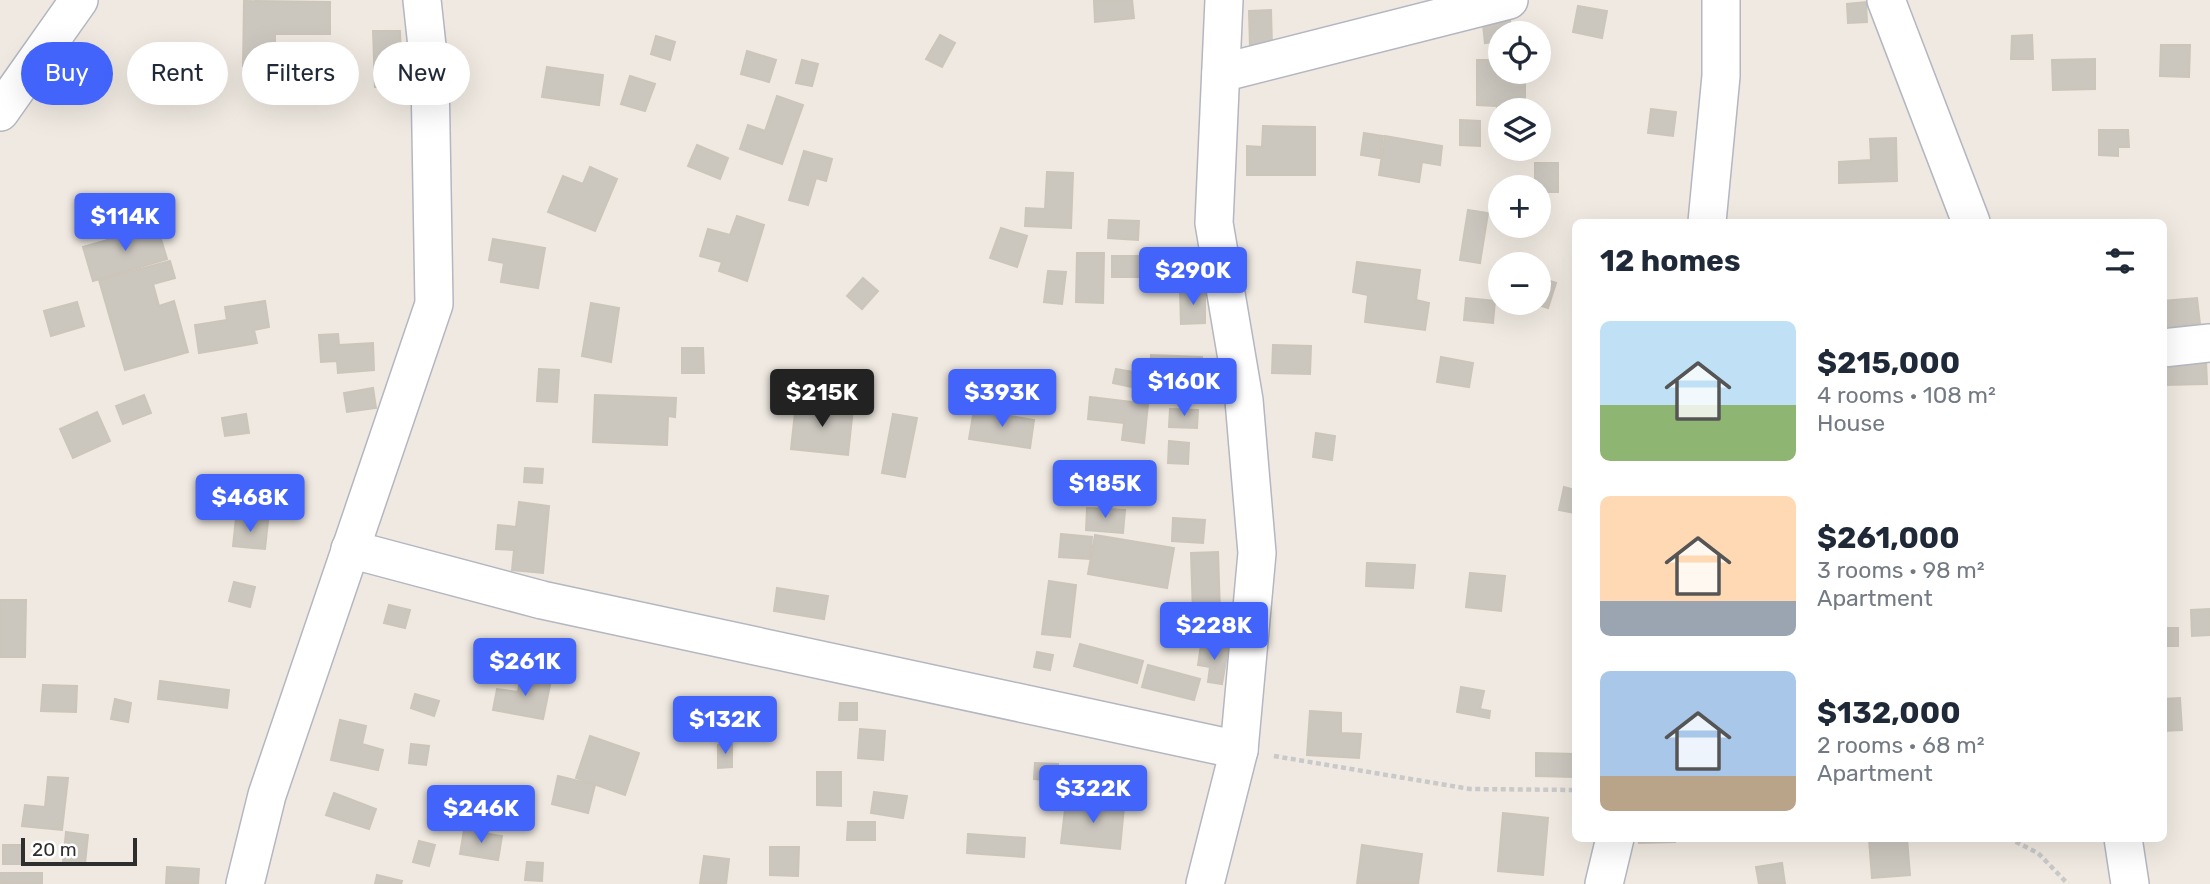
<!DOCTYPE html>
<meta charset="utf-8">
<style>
:root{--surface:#fff;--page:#f6f6f7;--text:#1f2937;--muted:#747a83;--accent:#4264fb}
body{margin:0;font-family:Rubik,sans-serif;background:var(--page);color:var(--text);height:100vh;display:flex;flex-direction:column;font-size:26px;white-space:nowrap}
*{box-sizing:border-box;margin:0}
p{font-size:23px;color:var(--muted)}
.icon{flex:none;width:38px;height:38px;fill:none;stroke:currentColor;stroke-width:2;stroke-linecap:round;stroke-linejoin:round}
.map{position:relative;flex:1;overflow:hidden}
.sheet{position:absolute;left:1572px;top:219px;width:595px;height:623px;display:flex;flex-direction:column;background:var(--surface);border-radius:10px;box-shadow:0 7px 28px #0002}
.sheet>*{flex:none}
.hud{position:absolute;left:21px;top:42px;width:665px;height:63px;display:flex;gap:14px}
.fabs{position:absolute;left:1488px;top:21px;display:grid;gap:14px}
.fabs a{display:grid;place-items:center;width:63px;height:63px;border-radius:50%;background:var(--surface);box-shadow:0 7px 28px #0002;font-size:35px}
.scale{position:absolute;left:21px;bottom:18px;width:116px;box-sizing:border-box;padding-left:7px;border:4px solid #2e2e2e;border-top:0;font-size:19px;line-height:24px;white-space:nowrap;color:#2e2e2e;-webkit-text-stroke:5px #fff;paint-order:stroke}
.price{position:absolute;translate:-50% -60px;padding:0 16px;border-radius:7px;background:var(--accent);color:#fff;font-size:23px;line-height:46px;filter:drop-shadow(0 2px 4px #0008)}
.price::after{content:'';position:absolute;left:50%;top:42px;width:21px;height:16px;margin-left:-10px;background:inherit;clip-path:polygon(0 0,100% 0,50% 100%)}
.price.current{background:#222;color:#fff}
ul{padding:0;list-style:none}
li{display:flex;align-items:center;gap:21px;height:175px;padding:0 28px}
li span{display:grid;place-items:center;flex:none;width:196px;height:140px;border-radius:10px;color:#555}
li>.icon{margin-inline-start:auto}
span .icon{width:84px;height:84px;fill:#fffc;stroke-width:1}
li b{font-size:30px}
h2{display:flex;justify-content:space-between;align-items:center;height:84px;padding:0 28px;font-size:30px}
.pill{padding:0 24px;border-radius:32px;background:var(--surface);box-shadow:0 7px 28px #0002;font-size:24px;line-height:63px}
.pill.current{background:var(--accent);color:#fff}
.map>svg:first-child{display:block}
</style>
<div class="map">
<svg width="2210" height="884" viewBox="0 0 2210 884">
<rect width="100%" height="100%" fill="#efe9e1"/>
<g fill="#cbc7bf" stroke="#cbc5ba" stroke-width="2">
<path d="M1132 0 1134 18 1095 22 1094 1Z"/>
<path d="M244 1 330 2V34H275V66H243Z"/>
<path d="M1866 2 1867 22 1848 23 1847 4Z"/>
<path d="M1578 6 1607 11 1602 38 1573 32Z"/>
<path d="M1271 10 1272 46 1250 47 1249 11Z"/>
<path d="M1509 14 1512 33H1500V41L1485 43 1482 16Z"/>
<path d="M373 31H400L402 86 375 87Z"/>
<path d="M940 35 955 43 942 67 926 59Z"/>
<path d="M2032 35 2033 59H2011L2012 36Z"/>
<path d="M656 36 675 42 670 60 651 54Z"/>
<path d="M2161 45H2190L2189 77 2160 76Z"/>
<path d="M747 51 776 60 769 82 741 74Z"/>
<path d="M2095 59V89L2053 90 2052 60Z"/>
<path d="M802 60 818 64 812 86 796 83Z"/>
<path d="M1477 60H1500V72H1525V110H1500V132H1497V106L1477 105Z"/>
<path d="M547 67 603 75 599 105 542 97Z"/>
<path d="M630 76 655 84 645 111 621 104Z"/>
<path d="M777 96 803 105 782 164 740 149 748 125 765 131Z"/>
<path d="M1651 109 1676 112 1673 136 1648 133Z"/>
<path d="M1460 120 1480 121V146L1460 145Z"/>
<path d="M1263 126 1315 127V175H1247V146L1262 147Z"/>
<path d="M2099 130H2128L2129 147H2118V156L2099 155Z"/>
<path d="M1364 133 1383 136 1380 158 1361 155Z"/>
<path d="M1385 136 1442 146 1440 165 1422 162 1419 182 1379 175Z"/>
<path d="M1896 138 1897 181 1839 183V162L1871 160 1870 139Z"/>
<path d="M697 145 728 158 720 179 688 166Z"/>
<path d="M804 151 832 159 826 181 816 178 808 205 789 200Z"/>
<path d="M1535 163H1558V192H1538V187H1535Z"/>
<path d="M590 167 617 179 595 231 548 212 563 176 583 184Z"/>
<path d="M1047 172 1073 173 1071 228 1025 226 1026 208 1045 209Z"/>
<path d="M1468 210 1488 213 1480 263 1460 260Z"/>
<path d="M737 216 764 225 747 281 719 271 722 262 700 256 708 229 730 235Z"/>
<path d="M1109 220 1139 221 1138 240 1108 238Z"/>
<path d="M157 226 167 259 93 281 83 247Z"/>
<path d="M1001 228 1027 236 1017 267 990 258Z"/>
<path d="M493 239 545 248 538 288 501 282 504 263 489 260Z"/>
<path d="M1077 253H1104L1103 303 1076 302Z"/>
<path d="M1112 256H1145L1146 277H1112Z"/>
<path d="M170 261 175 278 153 284 159 306 174 301 188 352 125 370 99 280Z"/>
<path d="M1357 262 1420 270 1416 300 1429 303 1425 330 1365 322 1368 295 1353 292Z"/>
<path d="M1048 271 1066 272 1062 304 1044 302Z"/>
<path d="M1538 277 1556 283 1548 308 1532 303H1538Z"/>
<path d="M863 278 878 291 862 309 847 296Z"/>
<path d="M1205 290V323L1181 324 1180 291Z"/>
<path d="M1466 298 1495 301 1493 323 1464 320Z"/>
<path d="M2197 298 2200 324 2163 327V301Z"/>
<path d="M265 301 269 327 254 330 257 343 199 353 195 325 227 320 225 307Z"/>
<path d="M77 302 84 326 51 336 44 311Z"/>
<path d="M591 303 619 308 611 362 582 356Z"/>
<path d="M338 334 339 345 373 343 374 370 338 373 337 361 321 362 319 335Z"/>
<path d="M1273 345 1311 346 1310 374 1272 373Z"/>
<path d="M682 348H703L704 373H682Z"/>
<path d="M1151 355 1202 357V381L1151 380Z"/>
<path d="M1441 357 1473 363 1469 387 1437 382Z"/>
<path d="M2206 361 2207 384 2163 385V362Z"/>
<path d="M539 369 559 370 557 402 537 401Z"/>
<path d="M1116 369 1134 372 1132 387 1113 383Z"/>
<path d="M373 388 376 408 347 412 344 393Z"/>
<path d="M144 395 151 413 123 424 116 406Z"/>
<path d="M595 395 676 398 675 417 668 416 667 445 593 442Z"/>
<path d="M1090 397 1148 404 1144 443 1122 440 1124 423 1088 419Z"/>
<path d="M796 403 853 408 848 455 791 449Z"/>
<path d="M1170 409 1198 410 1197 428 1169 427Z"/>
<path d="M974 410 1034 420 1030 448 969 439Z"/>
<path d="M97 412 110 441 73 458 60 429Z"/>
<path d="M246 414 249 433 225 436 222 418Z"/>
<path d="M893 414 917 418 905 477 882 473Z"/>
<path d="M1316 433 1335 436 1332 460 1313 457Z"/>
<path d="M1169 441 1189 443 1188 464 1168 463Z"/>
<path d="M525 468 543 469 542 483 524 482Z"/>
<path d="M1064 484 1086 486 1084 505 1063 503Z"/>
<path d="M1564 487 1575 490V513L1559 510Z"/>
<path d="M519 502 549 506 543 573 512 570 514 550 496 549 498 525 516 527Z"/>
<path d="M1087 508 1125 510 1123 533 1086 530Z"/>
<path d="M236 518 268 521 265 549 233 546Z"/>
<path d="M1173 518 1205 520 1203 543 1172 541Z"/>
<path d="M1061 534 1092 537 1090 559 1059 557Z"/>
<path d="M1095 535 1174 548 1167 588 1088 574Z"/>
<path d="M1218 552 1220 613 1193 614 1191 553Z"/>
<path d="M1367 563 1415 565 1413 588 1366 586Z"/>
<path d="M1470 573 1505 576 1501 611 1466 607Z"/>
<path d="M1049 581 1076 585 1070 637 1042 634Z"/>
<path d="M234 582 255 587 250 607 229 601Z"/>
<path d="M777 588 828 596 824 619 774 611Z"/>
<path d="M0 600H26L25 657H0Z"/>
<path d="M389 605 410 610 405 628 384 623Z"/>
<path d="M2210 609V635L2192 636 2191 610Z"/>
<rect x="2163" y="628" width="15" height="18"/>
<path d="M1080 644 1143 661 1137 683 1074 666Z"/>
<path d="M1201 645 1228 649 1222 684 1208 682 1210 667 1198 665Z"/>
<path d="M1037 652 1053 655 1050 670 1034 667Z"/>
<path d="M1148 665 1200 679 1194 700 1142 687Z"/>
<path d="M521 674 551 680 543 719 493 710 497 689 518 692Z"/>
<path d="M160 681 229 690 227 708 158 699Z"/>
<path d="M43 685 77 686 76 712 41 711Z"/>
<path d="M1461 687 1484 691 1480 709 1490 711 1489 718 1457 712Z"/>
<path d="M415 694 439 701 434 716 411 708Z"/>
<path d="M706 697 729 698 728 729H705Z"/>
<path d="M2180 698 2182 730 2163 731V699Z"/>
<path d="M115 699 131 703 128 722 111 719Z"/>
<path d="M840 703H857V720H839Z"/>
<path d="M1310 711 1341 713V733L1361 734 1359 758 1307 755Z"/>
<path d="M340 720 366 726 362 744 383 750 378 770 331 760Z"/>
<path d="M860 729 885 731 883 760 858 758Z"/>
<path d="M590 736 639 753 625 795 576 778Z"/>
<path d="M411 744 429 746 426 765 409 763Z"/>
<path d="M718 745H732V767L718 768Z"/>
<path d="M1536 753 1575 754V777L1536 776Z"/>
<path d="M1035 763 1058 764 1057 781 1034 779Z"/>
<path d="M817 772H841V806L817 805Z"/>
<path d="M558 776 595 785 588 813 552 804Z"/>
<path d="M48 777 68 778 62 830 22 826 25 805 45 807Z"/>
<path d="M874 792 907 796 903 818 871 813Z"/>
<path d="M334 793 376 809 369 829 326 815Z"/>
<path d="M1066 801 1124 807 1120 849 1061 843Z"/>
<path d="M1503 813 1548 818 1543 875 1498 871Z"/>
<path d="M848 822H875V840H847Z"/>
<path d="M464 830 502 836 498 860 460 854Z"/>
<path d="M66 832 88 835 85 864 63 862Z"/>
<path d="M968 834 1025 838 1024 857 967 853Z"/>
<path d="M1639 838H1675V842L1639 843Z"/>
<path d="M1907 838 1910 875 1872 878 1869 839Z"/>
<path d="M419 841 435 845 429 866 413 862Z"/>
<rect x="3" y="845" width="21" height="19"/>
<path d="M1362 845 1422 854 1418 884H1357Z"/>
<path d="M770 847H799L798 876 770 875Z"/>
<path d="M704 856 729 859 726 884H700Z"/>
<path d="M527 862 543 863 542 881 525 880Z"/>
<path d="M1782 863 1785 884H1759L1756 867Z"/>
<path d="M167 867 199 869 198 884H166Z"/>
<rect x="0" y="873" width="42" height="11"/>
<path d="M377 875 402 881 401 884H375Z"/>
</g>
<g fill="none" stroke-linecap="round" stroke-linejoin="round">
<defs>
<g id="street">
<path d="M1886 0 1971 222"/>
<path d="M1221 73 1509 0"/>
<path d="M0 112 79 0"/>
<path d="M1707 222 1721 76V0"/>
<path d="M2163 348 2210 343"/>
<path d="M350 549 542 600 1239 750"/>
<path d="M2123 838 2130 884"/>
<path d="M245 884 267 795 434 304 430 74 422 0"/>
<path d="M1205 884 1239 750 1257 553 1244 400 1214 223 1224 0"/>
<path d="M1604 884 1615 838"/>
</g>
</defs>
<use href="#street" stroke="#b4b7c1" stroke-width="40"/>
<g stroke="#c9c9c9" stroke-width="4.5" stroke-dasharray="5 3.5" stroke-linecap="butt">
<path d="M1274 756 1470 789 1575 790"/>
<path d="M2008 838 2038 853 2068 884"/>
</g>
<use href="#street" stroke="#fff" stroke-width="37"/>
</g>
</svg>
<div class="fabs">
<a><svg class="icon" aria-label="locate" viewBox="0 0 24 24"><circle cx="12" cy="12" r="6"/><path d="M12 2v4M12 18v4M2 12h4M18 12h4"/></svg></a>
<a><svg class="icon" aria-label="layers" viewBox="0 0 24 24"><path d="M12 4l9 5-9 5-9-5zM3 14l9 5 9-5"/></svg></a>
<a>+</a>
<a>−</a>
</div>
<div class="scale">20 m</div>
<b class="price" style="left:125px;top:253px">$114K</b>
<b class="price" style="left:1193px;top:307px">$290K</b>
<b class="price" style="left:1184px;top:418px">$160K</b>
<b class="price current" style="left:822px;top:429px">$215K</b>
<b class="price" style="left:1002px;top:429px">$393K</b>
<b class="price" style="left:1105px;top:520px">$185K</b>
<b class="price" style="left:250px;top:534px">$468K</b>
<b class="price" style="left:1214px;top:662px">$228K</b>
<b class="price" style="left:525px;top:698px">$261K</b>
<b class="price" style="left:725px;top:756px">$132K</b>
<b class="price" style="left:1093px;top:825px">$322K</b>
<b class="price" style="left:481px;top:845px">$246K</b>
<div class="hud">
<a class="pill current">Buy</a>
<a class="pill">Rent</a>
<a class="pill">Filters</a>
<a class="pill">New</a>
</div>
<section class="sheet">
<h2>12 homes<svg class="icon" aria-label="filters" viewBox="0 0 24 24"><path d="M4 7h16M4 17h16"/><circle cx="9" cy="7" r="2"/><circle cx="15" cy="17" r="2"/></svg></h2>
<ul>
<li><span style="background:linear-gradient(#bfe0f5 60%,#8fb573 0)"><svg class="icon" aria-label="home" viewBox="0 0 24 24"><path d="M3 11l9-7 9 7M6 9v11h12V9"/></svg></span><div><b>$215,000</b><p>4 rooms · 108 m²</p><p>House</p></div></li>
<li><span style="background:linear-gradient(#ffd9b3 75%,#9aa5b1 0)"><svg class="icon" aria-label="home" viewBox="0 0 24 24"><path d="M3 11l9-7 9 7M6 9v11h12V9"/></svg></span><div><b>$261,000</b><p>3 rooms · 98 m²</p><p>Apartment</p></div></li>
<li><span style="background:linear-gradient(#a9c7e8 75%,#b9a48a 0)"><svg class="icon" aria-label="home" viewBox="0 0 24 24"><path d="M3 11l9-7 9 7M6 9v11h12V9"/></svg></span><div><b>$132,000</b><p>2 rooms · 68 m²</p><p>Apartment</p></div></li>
</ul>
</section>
</div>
